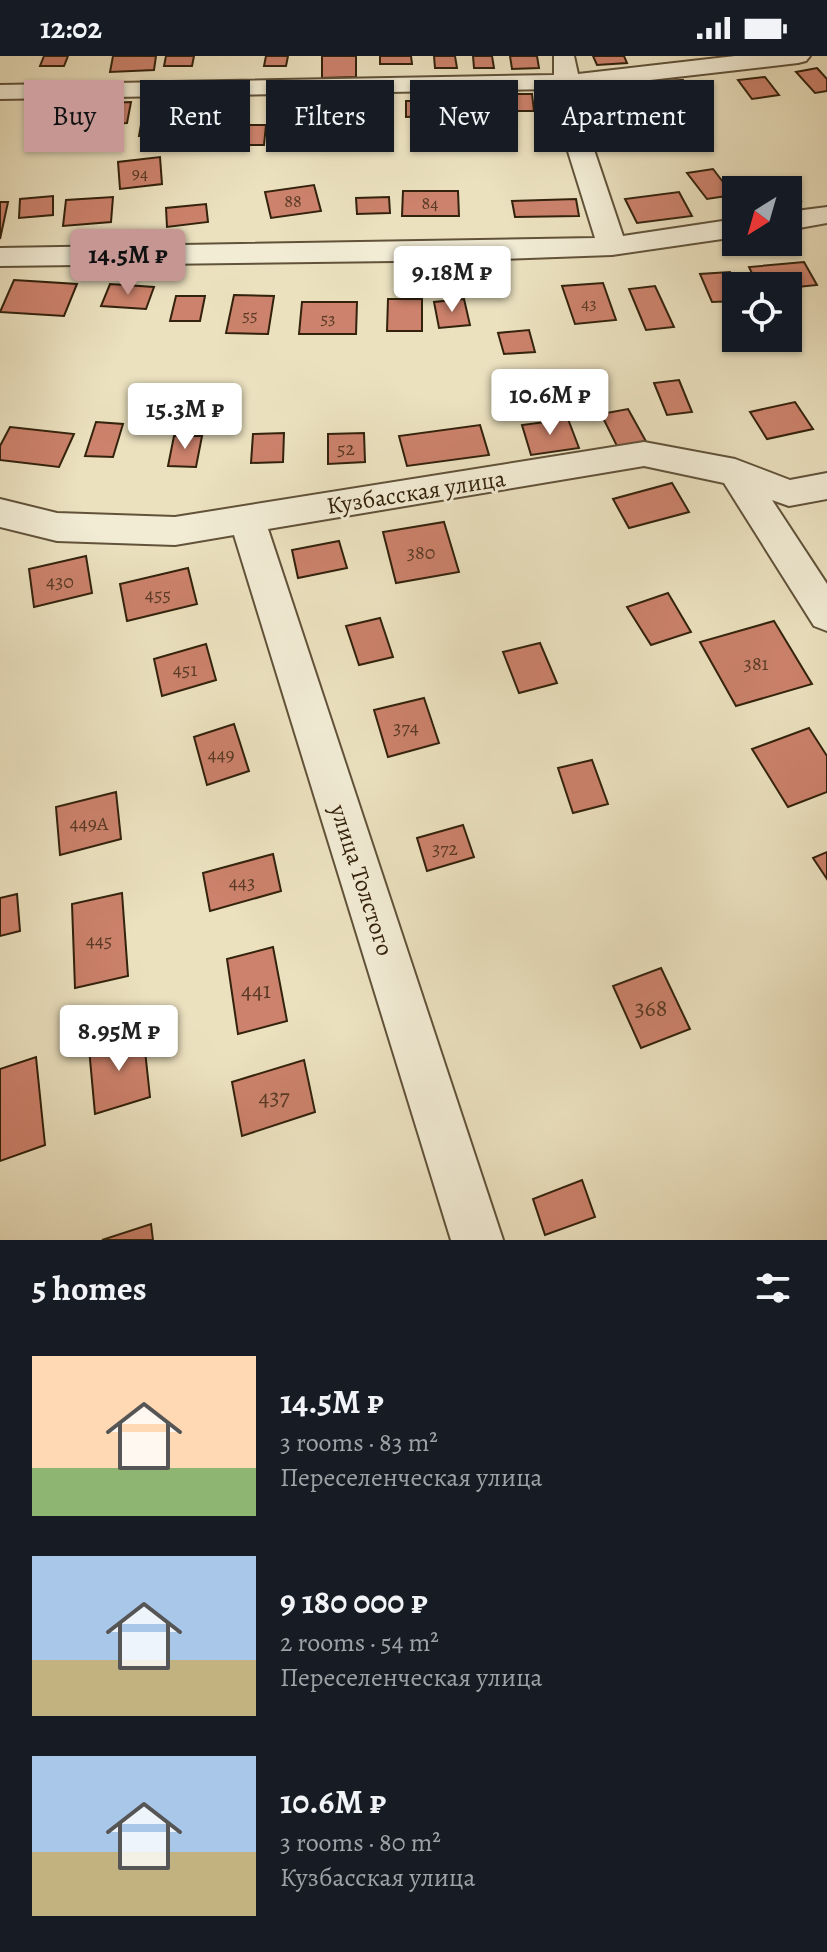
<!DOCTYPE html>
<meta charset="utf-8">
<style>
:root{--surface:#171b24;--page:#20242c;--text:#f1f3f6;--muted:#9ea1a6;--accent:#c59692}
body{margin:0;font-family:Alegreya,serif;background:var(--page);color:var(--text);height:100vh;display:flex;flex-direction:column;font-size:30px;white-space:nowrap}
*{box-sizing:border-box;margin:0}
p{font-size:26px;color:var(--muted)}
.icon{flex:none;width:44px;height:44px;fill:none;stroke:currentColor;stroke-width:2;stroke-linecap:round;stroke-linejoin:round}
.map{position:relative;height:1184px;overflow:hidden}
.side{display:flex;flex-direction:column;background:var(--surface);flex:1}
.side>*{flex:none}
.top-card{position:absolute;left:24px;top:24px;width:780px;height:72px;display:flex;gap:16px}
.needle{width:52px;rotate:217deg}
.buttons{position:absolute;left:722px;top:120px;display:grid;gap:16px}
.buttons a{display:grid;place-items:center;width:80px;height:80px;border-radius:0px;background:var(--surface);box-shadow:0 2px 6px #0004;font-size:40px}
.price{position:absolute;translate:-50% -68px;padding:0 18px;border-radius:8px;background:#fff;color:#222;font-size:26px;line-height:52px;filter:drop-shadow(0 2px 4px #0008)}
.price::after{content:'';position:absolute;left:50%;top:48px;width:24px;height:18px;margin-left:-12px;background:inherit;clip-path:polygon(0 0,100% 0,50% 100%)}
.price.active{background:var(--accent);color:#111}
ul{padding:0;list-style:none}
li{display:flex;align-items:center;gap:24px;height:200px;padding:0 32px}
li span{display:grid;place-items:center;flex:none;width:224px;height:160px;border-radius:0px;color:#555}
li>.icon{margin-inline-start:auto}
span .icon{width:96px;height:96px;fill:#fffc;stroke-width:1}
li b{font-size:34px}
h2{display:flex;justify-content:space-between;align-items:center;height:96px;padding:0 32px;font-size:34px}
.chip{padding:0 28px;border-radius:0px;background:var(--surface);box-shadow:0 2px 6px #0004;font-size:28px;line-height:72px}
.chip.active{background:var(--accent);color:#111}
.status{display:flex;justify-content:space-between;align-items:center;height:56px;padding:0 40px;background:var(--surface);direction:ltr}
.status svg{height:22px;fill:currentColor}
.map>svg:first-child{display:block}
</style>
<div class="status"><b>12:02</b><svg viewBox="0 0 49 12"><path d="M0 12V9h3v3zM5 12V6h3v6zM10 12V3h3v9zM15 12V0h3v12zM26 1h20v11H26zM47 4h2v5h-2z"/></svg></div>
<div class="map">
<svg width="827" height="1184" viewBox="0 0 827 1184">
<rect width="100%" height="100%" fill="#ebe1bf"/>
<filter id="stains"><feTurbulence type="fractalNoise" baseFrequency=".0025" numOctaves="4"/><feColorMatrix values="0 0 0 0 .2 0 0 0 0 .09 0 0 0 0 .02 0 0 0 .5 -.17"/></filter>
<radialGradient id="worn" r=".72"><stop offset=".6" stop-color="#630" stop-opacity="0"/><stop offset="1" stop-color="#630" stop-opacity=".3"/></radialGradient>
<g fill="#cc826c" stroke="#33220c" stroke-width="2">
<path d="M44 0H68L64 10H40Z"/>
<path d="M113 0H156L154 14 110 16Z"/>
<path d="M166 0H194L192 10H164Z"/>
<path d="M266 0H288L286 10H264Z"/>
<path d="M322 0H356V21L322 22Z"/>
<path d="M380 0H411L412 8H380Z"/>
<path d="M434 0H455L457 12H435Z"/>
<path d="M473 0H492L494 12H474Z"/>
<path d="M510 0H537L539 12 512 13Z"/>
<path d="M593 0H624L627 7 597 9Z"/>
<path d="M817 12 827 23V35L815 37 796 16Z"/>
<path d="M765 21 779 39 752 43 738 24Z"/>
<path d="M683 24 691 39 669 41 661 25Z"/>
<path d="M640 34 648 49 625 52 617 37Z"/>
<path d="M511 38H532L534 55H512Z"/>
<path d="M467 39H485L486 57H468Z"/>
<path d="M406 45H434V60L406 61Z"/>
<path d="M131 46 127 67 103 68 107 47Z"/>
<path d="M307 47V64L282 65V48Z"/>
<rect x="343" y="47" width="30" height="20"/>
<path d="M245 48 244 61H209L211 49Z"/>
<path d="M68 49 65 62 33 63 36 50Z"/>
<path d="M187 62 185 78 139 80 142 63Z"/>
<path d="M247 69H266L264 89H245Z"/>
<path d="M160 101 162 128 120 133 118 106Z"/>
<path d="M713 113 733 139 707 143 687 117Z"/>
<path d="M786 123 801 145 788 147V134H754L749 127Z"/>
<path d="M314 129 321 155 271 162 265 136Z"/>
<path d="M403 135H458L459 160H402Z"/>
<path d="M679 136 692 160 637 167 625 143Z"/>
<path d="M53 140V159L19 162 20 143Z"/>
<path d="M113 141 111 166 63 170 66 144Z"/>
<path d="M389 141 390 157 357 158 356 142Z"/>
<path d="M576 143 579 160 515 161 512 145Z"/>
<path d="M0 146H8L0 183Z"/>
<path d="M206 148 208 166 167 171 166 152Z"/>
<path d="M804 206 817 229 788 232 758 230 749 211Z"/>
<path d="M730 216 736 230V245L712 246 700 218Z"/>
<path d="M14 224 77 228 64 260 0 256Z"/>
<path d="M603 227 616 264 575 268 562 230Z"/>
<path d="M110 228 154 231 146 253 101 250Z"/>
<path d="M655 230 674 271 646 274 629 233Z"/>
<path d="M234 239 274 240 268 278 226 277Z"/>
<path d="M176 240H205L200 265H170Z"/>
<path d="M388 243H422V275H387Z"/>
<path d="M464 243 470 269 439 272 434 246Z"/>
<path d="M302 246H357L356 278H299Z"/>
<path d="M529 274 535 296 504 298 498 277Z"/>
<path d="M679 324 692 356 667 359 654 327Z"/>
<path d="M795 346 813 373 767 383 750 356Z"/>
<path d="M628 353 648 389 619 394 601 358Z"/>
<path d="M568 363 579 392 531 399 522 369Z"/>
<path d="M96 366 123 368 113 401 85 400Z"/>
<path d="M480 369 489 399 407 410 399 380Z"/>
<path d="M10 371 74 378 59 411 0 404V390Z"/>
<path d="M284 377 283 406 251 407 253 378Z"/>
<path d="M364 377 365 406 328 408V378Z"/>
<path d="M174 380H202L196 411 168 410Z"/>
<path d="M672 427 689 456 629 472 613 443Z"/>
<path d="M444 466 459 516 396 527 383 476Z"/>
<path d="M339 485 347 512 298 522 292 494Z"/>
<path d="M86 500 92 537 34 551 29 513Z"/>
<path d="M188 512 197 548 127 565 120 528Z"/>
<path d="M668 537 691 576 651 589 627 551Z"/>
<path d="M380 562 393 601 359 609 346 570Z"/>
<path d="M774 565 812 628 736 650 700 586Z"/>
<path d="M540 587 557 627 519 637 503 596Z"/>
<path d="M206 588 216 624 162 640 154 603Z"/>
<path d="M424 642 439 687 388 701 374 654Z"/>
<path d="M234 668 249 715 207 729 194 681Z"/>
<path d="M809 672 827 700V736L788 751 752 693Z"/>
<path d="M592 704 608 748 573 757 558 712Z"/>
<path d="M116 736 121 783 60 799 56 751Z"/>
<path d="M463 769 474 801 427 815 417 782Z"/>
<path d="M827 796V823L813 802Z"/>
<path d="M273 798 281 835 210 855 203 817Z"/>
<path d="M122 837 128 920 75 932 72 848Z"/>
<path d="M17 838 20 875 0 880V842Z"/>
<path d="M273 891 287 965 238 978 227 903Z"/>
<path d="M661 912 690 973 641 992 613 930Z"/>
<path d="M143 976 150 1041 95 1058 89 992Z"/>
<path d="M36 1001 45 1089 0 1105V1013Z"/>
<path d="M304 1004 315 1056 242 1080 232 1026Z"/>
<path d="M582 1124 595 1161 545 1179 533 1143Z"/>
<path d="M151 1168 153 1184H102Z"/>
</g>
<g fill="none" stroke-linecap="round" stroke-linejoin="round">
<defs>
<g id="minor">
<path d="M554 0H574L578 18 735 0H810L806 5 798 7 580 32 587 73 623 180 736 163V181L612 199 477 204 0 210V192L595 182 561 73 556 33 0 43V29L554 19Z"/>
<path d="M827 151V167L788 174V156Z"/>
<path d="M644 386 735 403 790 424 827 417V443L789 450 772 444 827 528V575L814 570 724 427 644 410 268 473 503 1184H451L234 479 175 489 57 485 0 471V443L57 457 175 461Z"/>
</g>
</defs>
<use href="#minor" stroke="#615239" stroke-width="4"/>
<use href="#minor" fill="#f2ecd5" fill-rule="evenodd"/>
</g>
<g text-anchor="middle" stroke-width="6" stroke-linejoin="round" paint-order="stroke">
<g font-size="18" fill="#593a24">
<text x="140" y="123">94</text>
<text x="293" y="151">88</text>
<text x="430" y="153">84</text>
<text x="589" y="253">43</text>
<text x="250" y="265">55</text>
<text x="328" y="268">53</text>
</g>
<g font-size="20" fill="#593a24">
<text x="346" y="399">52</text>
<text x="421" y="503">380</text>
<text x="60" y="532">430</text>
<text x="158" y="545">455</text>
<text x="756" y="614">381</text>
<text x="185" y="620">451</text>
<text x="406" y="678">374</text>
<text x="221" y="705">449</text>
<text x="89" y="774">449А</text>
<text x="445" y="799">372</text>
<text x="242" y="833">443</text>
<text x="99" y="891">445</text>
</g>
<g font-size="24" fill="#33220c" stroke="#f2ecd5">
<text transform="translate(416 436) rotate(-9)" y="8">Кузбасская улица</text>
<text transform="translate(362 824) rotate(72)" y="8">улица Толстого</text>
</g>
<g font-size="24" fill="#593a24">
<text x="256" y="942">441</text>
<text x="651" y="960">368</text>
<text x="274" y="1049">437</text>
</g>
</g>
<rect width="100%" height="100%" filter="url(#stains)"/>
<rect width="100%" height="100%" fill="url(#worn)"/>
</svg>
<div class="buttons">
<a><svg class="needle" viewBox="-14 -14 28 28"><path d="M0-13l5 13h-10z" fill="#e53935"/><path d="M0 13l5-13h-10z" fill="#9ea1a6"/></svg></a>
<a><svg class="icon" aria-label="locate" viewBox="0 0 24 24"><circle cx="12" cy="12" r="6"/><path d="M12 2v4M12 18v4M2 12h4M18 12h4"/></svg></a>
</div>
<b class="price active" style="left:128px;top:241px">14.5M ₽</b>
<b class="price" style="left:452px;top:258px">9.18M ₽</b>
<b class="price" style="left:550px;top:381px">10.6M ₽</b>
<b class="price" style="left:185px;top:395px">15.3M ₽</b>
<b class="price" style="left:119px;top:1017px">8.95M ₽</b>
<div class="top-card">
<a class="chip active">Buy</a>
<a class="chip">Rent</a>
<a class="chip">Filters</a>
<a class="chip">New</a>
<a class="chip">Apartment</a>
</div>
</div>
<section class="side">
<h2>5 homes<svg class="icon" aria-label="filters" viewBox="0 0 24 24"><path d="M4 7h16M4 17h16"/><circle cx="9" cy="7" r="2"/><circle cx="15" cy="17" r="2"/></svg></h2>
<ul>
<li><span style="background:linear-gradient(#ffd9b3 70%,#8fb573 0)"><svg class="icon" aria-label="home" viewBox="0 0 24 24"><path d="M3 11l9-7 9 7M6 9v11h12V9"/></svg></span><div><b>14.5M ₽</b><p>3 rooms · 83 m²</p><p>Переселенческая улица</p></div></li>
<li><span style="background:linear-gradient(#a9c7e8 65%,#c2b280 0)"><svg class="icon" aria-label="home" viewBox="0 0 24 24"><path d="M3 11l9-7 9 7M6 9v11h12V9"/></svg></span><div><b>9 180 000 ₽</b><p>2 rooms · 54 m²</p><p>Переселенческая улица</p></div></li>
<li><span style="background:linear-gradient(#a9c7e8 60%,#c2b280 0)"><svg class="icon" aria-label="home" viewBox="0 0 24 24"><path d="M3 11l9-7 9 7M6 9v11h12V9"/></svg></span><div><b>10.6M ₽</b><p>3 rooms · 80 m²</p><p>Кузбасская улица</p></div></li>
</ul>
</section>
